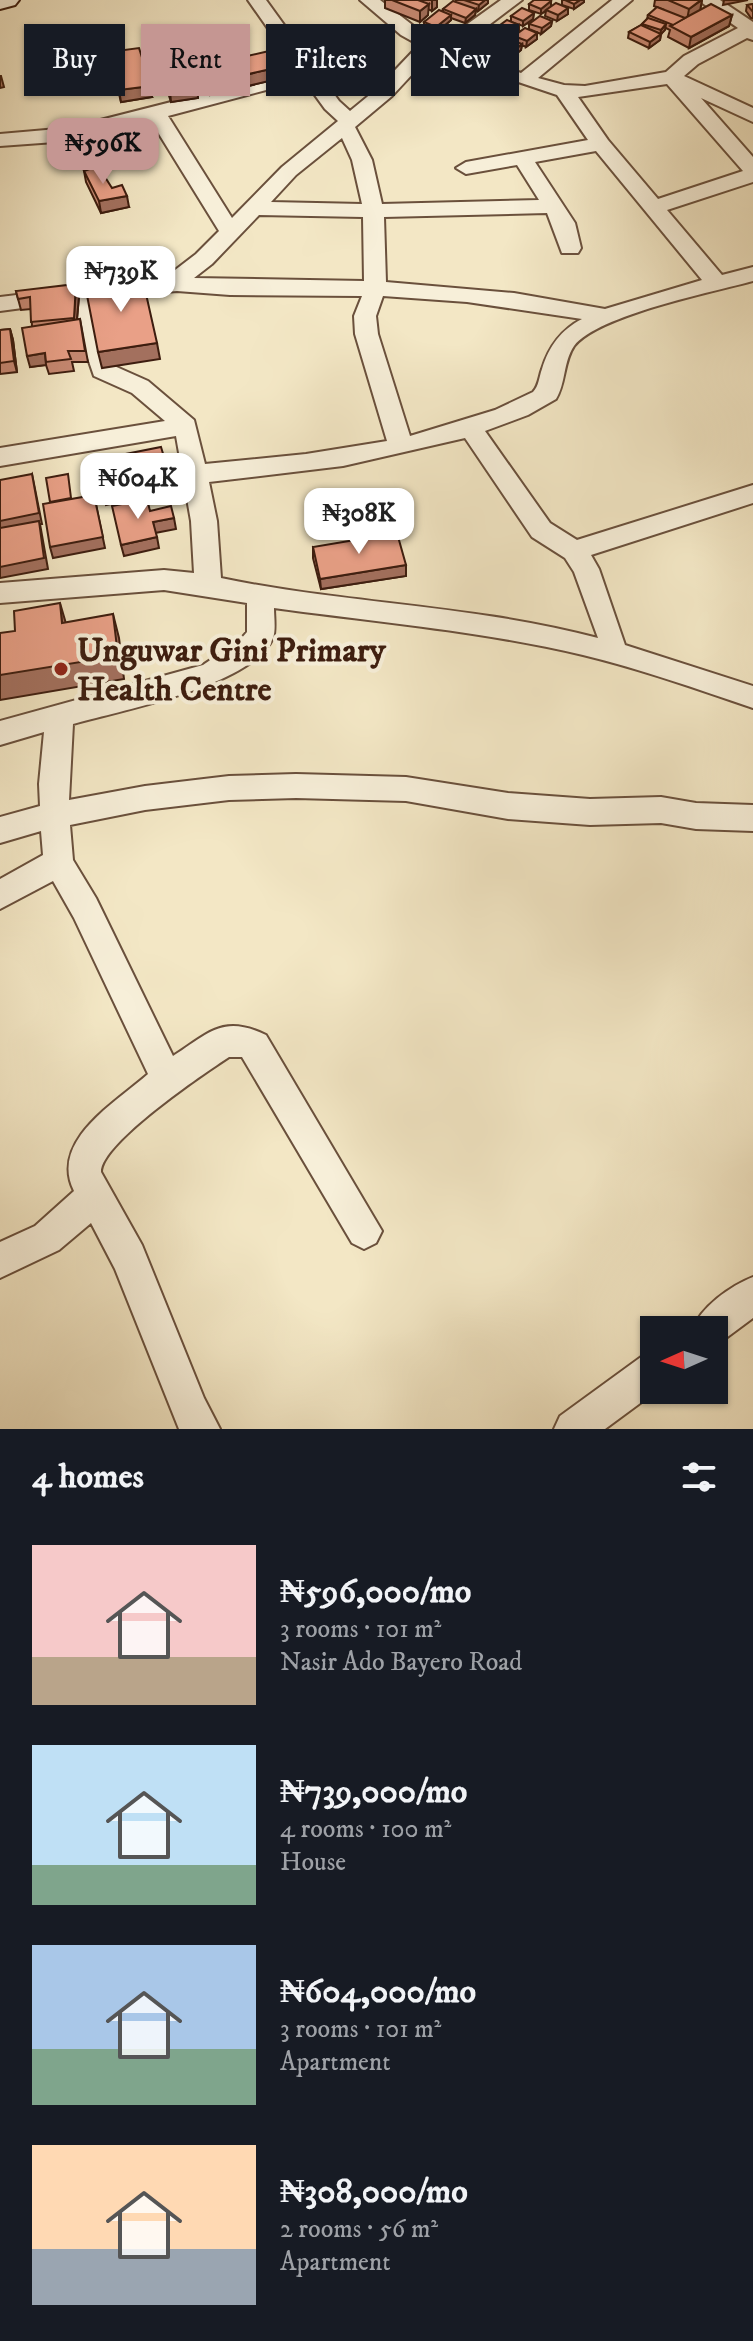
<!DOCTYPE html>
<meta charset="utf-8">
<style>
:root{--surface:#171b24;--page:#20242c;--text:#f1f3f6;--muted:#9ea1a6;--accent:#c59692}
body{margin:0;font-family:"IM FELL DW Pica",serif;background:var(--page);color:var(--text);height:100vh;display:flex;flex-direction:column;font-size:30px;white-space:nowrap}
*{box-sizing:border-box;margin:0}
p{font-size:26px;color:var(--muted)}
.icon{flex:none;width:44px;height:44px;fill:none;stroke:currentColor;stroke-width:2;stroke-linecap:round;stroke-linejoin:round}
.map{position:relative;height:1429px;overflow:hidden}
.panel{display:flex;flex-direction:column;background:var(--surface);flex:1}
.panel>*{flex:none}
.banner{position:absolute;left:24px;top:24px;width:706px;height:72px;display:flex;gap:16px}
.needle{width:52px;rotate:267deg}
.buttons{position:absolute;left:640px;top:1316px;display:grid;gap:16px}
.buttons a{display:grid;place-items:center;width:88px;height:88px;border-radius:0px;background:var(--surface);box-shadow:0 2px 6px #0004;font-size:40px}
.price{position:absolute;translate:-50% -68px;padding:0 18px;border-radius:16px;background:#fff;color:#222;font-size:26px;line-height:52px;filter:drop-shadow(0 2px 4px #0008)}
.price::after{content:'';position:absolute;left:50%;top:48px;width:24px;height:18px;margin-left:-12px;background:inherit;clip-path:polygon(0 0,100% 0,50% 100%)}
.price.on{background:var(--accent);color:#111}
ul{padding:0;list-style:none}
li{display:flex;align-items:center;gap:24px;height:200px;padding:0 32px}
li span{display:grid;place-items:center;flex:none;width:224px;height:160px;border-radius:0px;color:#555}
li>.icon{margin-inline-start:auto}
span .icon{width:96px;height:96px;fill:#fffc;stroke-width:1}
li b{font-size:34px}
h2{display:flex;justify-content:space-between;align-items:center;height:96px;padding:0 32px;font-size:34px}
.pill{padding:0 28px;border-radius:0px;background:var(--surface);box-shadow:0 2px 6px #0004;font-size:28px;line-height:72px}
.pill.on{background:var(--accent);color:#111}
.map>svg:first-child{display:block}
</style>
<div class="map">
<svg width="753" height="1429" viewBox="0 0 753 1429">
<rect width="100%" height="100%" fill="#f3e7c5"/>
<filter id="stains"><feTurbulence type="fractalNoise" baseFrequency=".0025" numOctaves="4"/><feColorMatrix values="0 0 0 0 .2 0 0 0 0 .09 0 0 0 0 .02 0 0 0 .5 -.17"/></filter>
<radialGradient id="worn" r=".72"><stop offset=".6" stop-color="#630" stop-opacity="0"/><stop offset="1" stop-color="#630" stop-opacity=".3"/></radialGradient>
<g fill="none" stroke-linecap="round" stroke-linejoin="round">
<defs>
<g id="street">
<path d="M248 0H266L339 101 350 111 378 88 419 45 401 35 360 0H380L415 27 441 43 501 0H522L456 50 521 73 612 0H632L538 78 564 85 585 86 666 72 684 56 738 28 698 0H720L753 22V40L747 38 698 64 684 76 753 108V122L701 98 753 157V182L667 210 722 275 753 267V281C713 292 598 315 574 346 563 362 566 383 556 399L528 415 485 431 550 523 577 540 753 485V503L591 555 599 569 625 645 753 686V708C697 689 641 669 583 655 482 631 376 622 274 608 274 617 276 630 273 638 252 686 122 710 73 724L69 800 145 786 229 776 296 774 406 777 508 793 590 799 661 797 696 803 753 805V831L696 829 661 823 590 825 508 819 406 801 296 798 229 800 145 810 70 825 73 860 96 898 173 1056C209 1033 223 1014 266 1035L382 1231 376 1243 364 1249 352 1243 242 1057H229C203 1074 101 1143 101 1172L142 1245 204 1398 220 1429H179L115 1269 91 1223 59 1250 0 1278V1242L35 1226 74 1191C49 1141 115 1103 148 1074L74 918 53 881 0 909V879L43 855 41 831 0 843V817L40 806 39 784 44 732 0 745V721L203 665 240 640 247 632V603L164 590 0 603V583L164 570 194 573 191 521 176 436 0 466V448L165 421 132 393 94 376 80 335 75 301 0 311V297L166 277 196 254 219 231 151 121 55 142 0 146V134L69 128 297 70ZM432 53 557 95 588 140 466 162 456 168 466 174 517 165 539 200 382 204 372 160 355 127 392 96ZM304 80 325 109 338 121 282 167 232 218 168 116ZM667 84 743 171 658 199 608 140 578 97ZM342 138 352 160 362 204 271 202 296 175ZM596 151 702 280 605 309 514 293 386 282 384 217 547 213 562 253H578L581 248 575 223 535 162ZM259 215 363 217 364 281 194 278 212 264ZM177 291 230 295 362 296 354 316 355 334 387 441 306 454 205 464 194 420 148 381 112 365 102 335 97 298ZM383 296 467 302 582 319C561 330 549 346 542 369 539 377 539 386 533 392L495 410 410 436 378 334 376 316ZM465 438 532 537 565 558 574 572 598 638C475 605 345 604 221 578L217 521 209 482 343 466Z"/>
<path d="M753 1277V1318L714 1347V1330H692C701 1307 730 1286 753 1277Z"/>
<path d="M654 1351V1390H658L605 1429H554L560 1416 641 1357Z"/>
</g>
<path id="secondary" d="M0 0H19L15 5 0 9Z"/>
</defs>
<use href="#street" stroke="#6a503c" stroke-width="4"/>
<use href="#secondary" stroke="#3d1d0f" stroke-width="4"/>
<use href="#street" fill="#f7efd9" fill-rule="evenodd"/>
<use href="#secondary" fill="#f7efd9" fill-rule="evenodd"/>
</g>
<g fill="#c88a74" stroke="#3d1d0f" stroke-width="2">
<path d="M385 0H437V7L432 11 428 9V15L420 22 385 8Z"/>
<path d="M456 0H488V3L478 11 476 10 475 15 465 23 451 18V20L436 33 424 28V22L443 11V9L455 2Z"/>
<path d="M562 0H584V2L574 9 562 5Z"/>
<path d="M655 0H702L700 10 732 15 729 26 689 48 668 37 670 30 666 28 661 34 660 40 649 48 628 38 629 32 641 25 647 19 648 15 662 9 654 6Z"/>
<path d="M529 4 568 8V14L557 21 545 16 546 11 541 14 529 10Z"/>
<path d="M753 4V18H751L746 11 747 5Z"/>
<path d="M534 13 533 19 523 26 511 22V16Z"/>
<path d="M552 21 551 26 541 34 529 29V24Z"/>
<path d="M496 28 519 31 508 39 496 34Z"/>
<path d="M151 31 197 87 198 98 171 102 152 43Z"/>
<path d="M537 33V39L526 47 522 45 521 50 510 59 498 53V47L501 45 492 52 479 47 480 41 503 44 514 41V36Z"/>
<path d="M109 52 152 97 121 102Z"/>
<path d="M302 62 303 73 210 95 200 78 199 67Z"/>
<path d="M84 171 112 188 129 207 101 213 86 182Z"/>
<path d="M16 291 79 296 77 320 80 319 88 362H72L74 371 49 374 46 365 30 367 32 326 31 309 21 310Z"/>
<path d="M10 329 13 340 17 372 0 374V330Z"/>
<path d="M313 547 406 565V576L321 589 313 558Z"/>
</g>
<g fill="#a3705e" stroke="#3d1d0f" stroke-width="2">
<path d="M432 0H437V7L432 11Z"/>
<path d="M485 0H488V3L478 11 479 5Z"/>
<path d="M580 0H584V2L574 9V4Z"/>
<path d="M702 0 700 11 687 20 689 9Z"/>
<path d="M724 0H748L723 5Z"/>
<path d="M551 1V7L541 14V9Z"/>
<path d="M429 4 428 15 420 22V11Z"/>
<path d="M568 8V14L557 21 558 15Z"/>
<path d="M476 9 475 15 465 23 466 18Z"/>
<path d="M534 13 533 19 523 26V21Z"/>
<path d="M451 15V20L436 33V27Z"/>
<path d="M732 15 729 26 689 48 691 37Z"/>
<path d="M552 21 551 26 541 34 542 28Z"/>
<path d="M666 24 665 30 661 34 660 40 649 48 650 42 660 35 661 30Z"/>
<path d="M519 25V31L508 39V33Z"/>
<path d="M537 33V39L526 47 527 41Z"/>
<path d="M503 38V44L492 52V46Z"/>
<path d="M522 44 521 50 510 59 511 53Z"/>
<path d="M302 62 303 73 210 95 209 83Z"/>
<path d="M0 76H1L4 87 0 88Z"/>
<path d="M151 86 152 97 121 102 119 90Z"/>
<path d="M197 87 198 98 171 102 170 91Z"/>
<path d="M127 196 129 207 101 213 99 201Z"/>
<path d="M76 284 79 296 76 329 74 318Z"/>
<path d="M10 329 13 340 17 372 14 361Z"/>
<path d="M157 343 160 359 102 368 98 352Z"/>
<path d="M45 353 46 365 30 367 27 356Z"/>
<path d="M147 467 149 478 120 484 117 473Z"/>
<path d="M32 474 42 524H40L48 569 0 578V521Z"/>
<path d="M171 480 173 491 154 495 152 484Z"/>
<path d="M122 490 124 501 106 505 103 494Z"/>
<path d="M94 495 105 548 53 558 50 547Z"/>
<path d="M174 518 176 529 155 533 153 522Z"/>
<path d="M157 537 159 548 124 556 121 545Z"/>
<path d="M406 565V576L321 589 320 579Z"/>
<path d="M60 603 67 627 62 623Z"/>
<path d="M113 614 119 638 124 679 0 700V675Z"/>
</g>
<g fill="#e9a087" stroke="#3d1d0f" stroke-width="2">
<path d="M392 0H418L429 4 420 11Z"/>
<path d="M464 0H485L479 5Z"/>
<path d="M534 0H549L551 1 541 9 529 4Z"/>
<path d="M565 0H580L574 4Z"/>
<path d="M668 0H701L689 9Z"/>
<path d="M453 1 476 9 466 18 443 9Z"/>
<path d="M556 3 568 8 558 15 546 10Z"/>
<path d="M711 4 732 15 691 37 670 26Z"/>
<path d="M753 4V12L747 5Z"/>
<path d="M657 7 685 18 673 25 648 15Z"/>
<path d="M522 8 534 13 523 21 511 16Z"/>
<path d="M439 10 451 15 436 27 424 22Z"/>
<path d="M540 16 552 21 542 28 529 24Z"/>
<path d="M648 18 666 24 661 30 642 24Z"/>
<path d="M507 20 519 25 508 33 496 28Z"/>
<path d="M641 25 661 34 650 42 629 32Z"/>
<path d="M177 28 197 87 170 91 151 31Z"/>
<path d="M525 28 537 33 527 41 514 36Z"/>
<path d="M491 33 503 38 492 46 480 41Z"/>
<path d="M509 39 522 44 511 53 498 47Z"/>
<path d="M291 46 302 62 209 83 199 67Z"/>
<path d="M139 48 151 86 119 90 109 52Z"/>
<path d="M98 166 112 188 122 185 127 196 99 201 84 171Z"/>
<path d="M142 276 157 343 98 352 85 285Z"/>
<path d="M76 284 74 318 31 322 30 297 18 299 16 291Z"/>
<path d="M80 319 85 351H68L71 359 46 362 45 353 27 356 22 328Z"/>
<path d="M10 329 14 361 0 363V330Z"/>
<path d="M161 447 171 480 152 484 147 467 117 473 122 490 103 494 95 460Z"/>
<path d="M32 474 39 513 0 521V480Z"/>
<path d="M68 474 71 498 50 502 46 478Z"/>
<path d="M94 495 103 537 50 547 43 504Z"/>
<path d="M147 499 150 511 171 506 174 518 153 522 157 537 121 545 112 506Z"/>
<path d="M39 521 44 558 0 567V528Z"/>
<path d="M397 533 406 565 320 579 313 547Z"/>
<path d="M60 603 62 623 113 614 118 656 0 675V633L15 631 14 611Z"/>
</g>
<circle fill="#8f2418" stroke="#f7efd9" stroke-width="3" cx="61" cy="669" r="8"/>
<g text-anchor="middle" stroke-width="8" stroke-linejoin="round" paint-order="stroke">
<g font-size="34" font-weight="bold" fill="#3d1d0f" stroke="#f7efd9" text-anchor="start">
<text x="77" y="661">Unguwar Gini Primary<tspan x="77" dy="39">Health Centre</tspan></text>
</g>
</g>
<rect width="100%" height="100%" filter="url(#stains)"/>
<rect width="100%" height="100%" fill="url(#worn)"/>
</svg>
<div class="buttons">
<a><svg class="needle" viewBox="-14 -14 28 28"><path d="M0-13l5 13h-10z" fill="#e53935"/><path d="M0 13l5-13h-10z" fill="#9ea1a6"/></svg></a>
</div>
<b class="price on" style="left:103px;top:186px">₦596K</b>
<b class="price" style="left:121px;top:314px">₦739K</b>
<b class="price" style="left:138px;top:521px">₦604K</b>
<b class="price" style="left:359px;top:556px">₦308K</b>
<div class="banner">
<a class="pill">Buy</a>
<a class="pill on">Rent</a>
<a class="pill">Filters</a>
<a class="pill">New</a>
</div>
</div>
<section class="panel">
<h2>4 homes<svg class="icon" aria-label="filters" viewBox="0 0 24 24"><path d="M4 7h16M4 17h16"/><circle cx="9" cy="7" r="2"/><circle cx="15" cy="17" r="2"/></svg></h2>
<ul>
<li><span style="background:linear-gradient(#f6c9c9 70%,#b9a48a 0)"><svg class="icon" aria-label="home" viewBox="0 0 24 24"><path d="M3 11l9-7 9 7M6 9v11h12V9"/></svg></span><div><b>₦596,000/mo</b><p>3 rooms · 101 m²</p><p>Nasir Ado Bayero Road</p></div></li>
<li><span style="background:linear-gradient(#bfe0f5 75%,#7fa58c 0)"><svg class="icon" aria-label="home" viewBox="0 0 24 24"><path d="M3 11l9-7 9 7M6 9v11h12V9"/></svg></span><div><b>₦739,000/mo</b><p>4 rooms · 100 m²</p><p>House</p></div></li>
<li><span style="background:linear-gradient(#a9c7e8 65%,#7fa58c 0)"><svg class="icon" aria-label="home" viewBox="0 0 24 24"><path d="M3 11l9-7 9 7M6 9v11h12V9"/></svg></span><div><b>₦604,000/mo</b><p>3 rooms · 101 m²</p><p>Apartment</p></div></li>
<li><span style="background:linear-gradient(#ffd9b3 65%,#9aa5b1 0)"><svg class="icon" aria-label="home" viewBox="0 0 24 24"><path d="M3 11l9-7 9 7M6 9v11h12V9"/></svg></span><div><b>₦308,000/mo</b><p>2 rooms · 56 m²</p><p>Apartment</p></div></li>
</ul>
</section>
